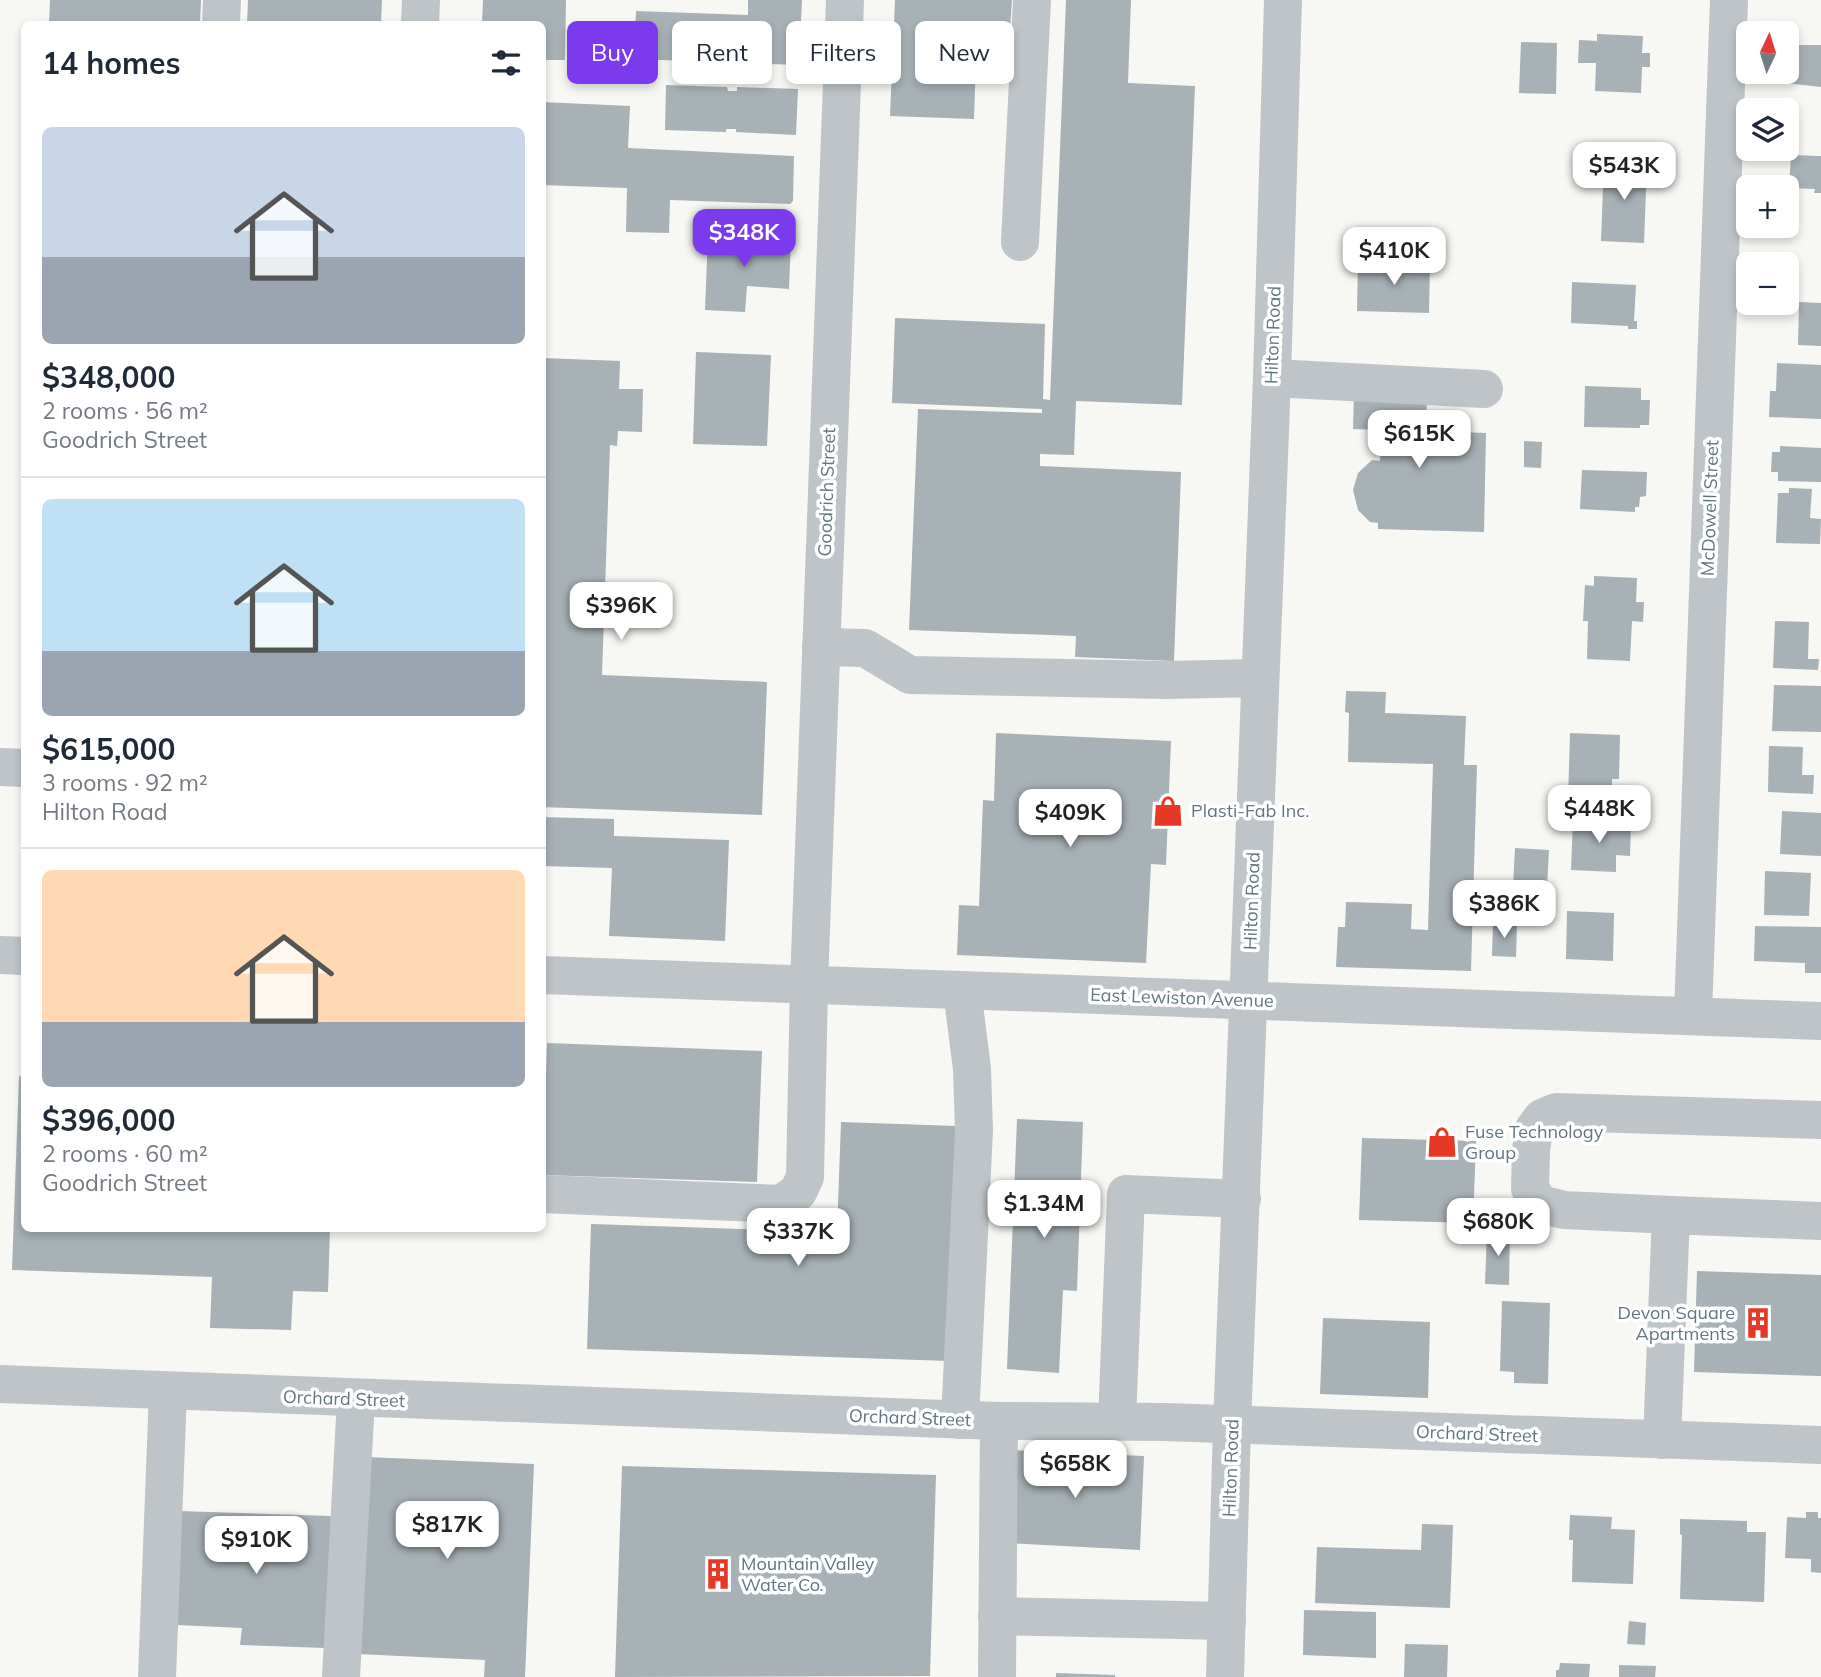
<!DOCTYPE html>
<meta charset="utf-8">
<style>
:root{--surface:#fff;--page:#f6f6f7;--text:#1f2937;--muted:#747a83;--line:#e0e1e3;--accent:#7c3aed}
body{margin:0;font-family:Mulish,sans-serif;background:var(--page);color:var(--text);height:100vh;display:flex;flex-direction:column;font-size:26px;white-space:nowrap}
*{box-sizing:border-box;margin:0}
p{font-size:23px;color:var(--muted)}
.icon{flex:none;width:38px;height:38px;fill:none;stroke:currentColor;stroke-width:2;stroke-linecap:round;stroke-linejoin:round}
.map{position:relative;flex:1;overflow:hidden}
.side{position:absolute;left:21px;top:21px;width:525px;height:1211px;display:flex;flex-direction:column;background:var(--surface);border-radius:10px;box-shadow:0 4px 10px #0003}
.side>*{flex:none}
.banner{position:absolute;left:567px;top:21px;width:665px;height:63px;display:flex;gap:14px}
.needle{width:46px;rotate:4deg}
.buttons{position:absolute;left:1736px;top:21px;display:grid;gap:14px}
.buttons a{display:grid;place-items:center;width:63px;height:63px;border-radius:10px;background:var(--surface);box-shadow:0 4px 10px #0003;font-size:35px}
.price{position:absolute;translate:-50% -60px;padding:0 16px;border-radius:14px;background:#fff;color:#222;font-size:23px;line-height:46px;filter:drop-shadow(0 2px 4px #0008)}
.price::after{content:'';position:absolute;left:50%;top:42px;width:21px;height:16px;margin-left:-10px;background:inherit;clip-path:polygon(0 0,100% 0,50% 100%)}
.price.active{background:var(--accent);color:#fff}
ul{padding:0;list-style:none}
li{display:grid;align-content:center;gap:14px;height:371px;padding:0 21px}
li+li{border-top:2px solid var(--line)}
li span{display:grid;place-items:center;height:217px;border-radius:10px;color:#555}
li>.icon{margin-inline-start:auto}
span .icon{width:126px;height:126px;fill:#fffc;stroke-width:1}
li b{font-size:30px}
h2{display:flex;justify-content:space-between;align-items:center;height:84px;padding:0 21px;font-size:30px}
.pill{padding:0 24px;border-radius:10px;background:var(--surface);box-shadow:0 4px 10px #0003;font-size:24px;line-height:63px}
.pill.active{background:var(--accent);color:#fff}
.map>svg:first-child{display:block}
</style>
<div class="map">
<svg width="1821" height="1677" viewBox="0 0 1821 1677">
<rect width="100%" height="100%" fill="#f7f7f4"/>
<g fill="#a7b1b6">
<path d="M50 0H201L200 24H49Z"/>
<path d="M248 0H382L381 24H247Z"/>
<path d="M483 0H566L565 60H542V24H482Z"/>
<path d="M748 0H802L799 65 634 59 636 11 748 15Z"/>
<path d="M895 0H1012L1010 29 977 27 974 119 890 116Z"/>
<path d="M1066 0H1131L1128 83 1195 86 1182 405 1076 401 1074 455 1040 454V466L1181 472 1174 661 1075 657 1076 636 909 630 918 409 1042 413V409L892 403 895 318 1045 324 1043 399 1050 400Z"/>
<path d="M1597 34 1643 36 1642 53H1650V67H1642L1641 93 1595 91 1596 63H1578L1579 40 1597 41Z"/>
<path d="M1521 42 1557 43 1556 94 1519 93Z"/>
<path d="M1796 45H1821V87L1785 83 1787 59H1795Z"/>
<path d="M666 85 727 87 728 91H737V87L798 89 796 135 736 132V129H726V132L665 130Z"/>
<path d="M542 102 630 106 628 148 794 156 793 201 790 204 670 200 669 233 626 232 627 188 542 185Z"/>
<path d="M1791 155 1821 156V193H1814L1815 189 1789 188Z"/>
<path d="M1604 162 1647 163 1644 243 1601 241Z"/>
<path d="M708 235 791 239 789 289 747 286 745 312 705 310Z"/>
<path d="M1358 261 1430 262 1429 313 1357 311Z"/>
<path d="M1572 282 1636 285 1634 321H1637V329H1628V326L1571 323Z"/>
<path d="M1799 302 1821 303V346L1798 345Z"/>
<path d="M696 352 771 355 767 446 693 444Z"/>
<path d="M542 358 620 361 619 389H643L642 432 618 431 617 446 610 445 602 675 767 682 762 815 542 807Z"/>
<path d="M1777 363 1821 365V419L1769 417 1770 391H1776Z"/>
<path d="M1585 386 1641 388V400H1650L1649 425H1640V428L1584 427Z"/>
<path d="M1354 394 1427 396 1426 431 1486 433 1484 532 1378 529V523L1370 522 1358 510 1353 490 1358 473 1372 460 1380 461 1381 430 1353 429Z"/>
<path d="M1524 441 1542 442 1541 468 1524 467Z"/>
<path d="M1780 446 1821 448V482L1778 481V472H1771L1772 452H1780Z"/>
<path d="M1582 470 1647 472 1646 496 1640 497 1639 507H1635V512L1580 509Z"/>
<path d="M1789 488 1812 489 1810 518 1821 519 1820 544 1776 543 1778 493H1789Z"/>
<path d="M1594 576 1637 578 1636 602H1644L1643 622 1632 621 1630 661 1587 659 1588 621H1583L1585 585 1594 586Z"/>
<path d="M1775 621 1809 622 1808 659H1819L1818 670 1773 668Z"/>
<path d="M1774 685 1821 686V732L1772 731Z"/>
<path d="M1346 691 1386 692 1385 713 1466 716 1464 765H1477L1471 971 1336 967 1338 927H1345L1346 902 1412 904 1411 929 1428 930 1433 764 1348 762 1349 713 1345 712Z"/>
<path d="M996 733 1171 741 1166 865 1151 864 1146 963 957 955 959 905 979 906 983 800 994 801Z"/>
<path d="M1570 733 1620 735 1619 779H1612V802L1568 800Z"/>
<path d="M1769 746 1803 747 1802 775H1814L1813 794 1768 792Z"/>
<path d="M1782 811 1821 813V856L1780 854Z"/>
<path d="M542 817 614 819V836L729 840 725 941 609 936 612 868 542 866Z"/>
<path d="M1573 820 1631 823 1630 856 1616 855V872L1571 870Z"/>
<path d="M1515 848 1549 850 1547 887 1513 886Z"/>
<path d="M1765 871 1811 873 1809 916 1764 915Z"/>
<path d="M1567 911 1614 913 1613 961 1566 959Z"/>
<path d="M1493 923 1517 924 1516 957 1492 956Z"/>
<path d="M1755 926 1821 927V973H1805V963L1754 961Z"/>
<path d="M547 1043 762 1051 757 1182 543 1175Z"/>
<path d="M19 1076 24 1077V1228H330L328 1292 293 1291 291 1330 210 1328 212 1277 12 1270Z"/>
<path d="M1017 1119 1083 1122 1077 1291 1063 1290 1059 1373 1007 1369Z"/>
<path d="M841 1122 956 1126 949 1361 587 1349 591 1224 837 1232Z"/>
<path d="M1362 1138 1476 1141 1473 1223 1359 1220Z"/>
<path d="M1487 1230 1510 1231 1509 1285 1485 1284Z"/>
<path d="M1697 1271 1821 1275V1376L1694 1372Z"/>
<path d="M1502 1301 1550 1303 1548 1384 1514 1383V1372L1500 1371Z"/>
<path d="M1323 1318 1430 1322 1428 1398 1320 1394Z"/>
<path d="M1010 1450 1144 1456 1140 1550 1005 1543Z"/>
<path d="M366 1457 534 1464 525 1677H484L485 1660 357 1654Z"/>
<path d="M622 1466 936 1475 930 1676 615 1677Z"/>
<path d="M179 1511 331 1516 326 1648 240 1645 242 1628 177 1625Z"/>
<path d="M1806 1512H1818V1518H1821V1573L1811 1572V1559L1785 1558 1787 1517 1806 1518Z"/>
<path d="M1570 1515 1612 1517 1611 1529 1635 1530 1633 1584 1572 1582 1573 1540H1569Z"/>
<path d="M1680 1519 1747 1521V1532H1766L1764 1602 1680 1599 1682 1534 1680 1535Z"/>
<path d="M1422 1524 1453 1525 1450 1608 1315 1603 1317 1547 1421 1550Z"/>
<path d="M1304 1610 1376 1612V1658L1303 1655Z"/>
<path d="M1629 1621 1646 1623 1645 1645 1627 1644Z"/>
<path d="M1405 1644 1448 1645 1447 1677H1404Z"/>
<path d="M1560 1663 1590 1664 1589 1677H1556V1670H1559Z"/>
<path d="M1619 1665 1656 1666 1655 1677H1619Z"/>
<path d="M1056 1673 1115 1675V1677H1056Z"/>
</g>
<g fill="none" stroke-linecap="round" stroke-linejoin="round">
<g stroke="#bec4c7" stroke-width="38">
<path d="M221 24 222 0"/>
<path d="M420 24 421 0"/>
<path d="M1020 242 1032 0"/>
<path d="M1272 378 1484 389"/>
<path d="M821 647 865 648 910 675 1166 680 1260 678"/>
<path d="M0 767 24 768"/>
<path d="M0 955 24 956"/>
<path d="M542 975 1821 1021"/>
<path d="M1693 1015 1729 0"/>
<path d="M542 1194 781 1204 798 1192 805 1177 809 984 845 0"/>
<path d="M1671 1215 1564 1210 1540 1204 1530 1189 1531 1150 1534 1129 1542 1118 1556 1112 1821 1120"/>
<path d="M0 1384 999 1421 1165 1422 1821 1445"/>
<path d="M960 1420 974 1130 972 1069 962 990"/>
<path d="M1117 1421 1126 1194 1242 1199"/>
<path d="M1662 1440 1671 1215 1821 1221"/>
<path d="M997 1616 1227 1621"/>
<path d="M157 1677 168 1392"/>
<path d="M341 1677 356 1399"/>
<path d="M997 1677 999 1421"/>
<path d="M1225 1677 1232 1425 1272 378 1283 0"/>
</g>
</g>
<defs>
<symbol id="shop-bare" viewBox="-9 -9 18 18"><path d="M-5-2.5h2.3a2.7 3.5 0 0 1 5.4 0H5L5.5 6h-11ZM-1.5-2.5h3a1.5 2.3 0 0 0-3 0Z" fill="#e63925" stroke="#fff" stroke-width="2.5" paint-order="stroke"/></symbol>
<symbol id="building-bare" viewBox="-9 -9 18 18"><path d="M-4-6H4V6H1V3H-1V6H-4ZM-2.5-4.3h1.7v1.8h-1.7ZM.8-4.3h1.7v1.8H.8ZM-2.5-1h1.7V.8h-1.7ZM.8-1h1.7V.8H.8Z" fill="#e63925" stroke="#fff" stroke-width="2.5" paint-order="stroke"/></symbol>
</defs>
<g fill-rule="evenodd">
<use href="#shop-bare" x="1146" y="789" width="44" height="44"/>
<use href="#shop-bare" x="1420" y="1120" width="44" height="44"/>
<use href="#building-bare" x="1736" y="1301" width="44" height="44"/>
<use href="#building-bare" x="696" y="1552" width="44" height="44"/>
</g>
<g text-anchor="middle" stroke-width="7" stroke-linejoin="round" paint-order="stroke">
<g font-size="18" fill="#627680" stroke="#fff">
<text transform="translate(1273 335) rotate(-88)" y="6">Hilton Road</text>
<text transform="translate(827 492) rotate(-88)" y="6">Goodrich Street</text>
<text transform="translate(1710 508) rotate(-88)" y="6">McDowell Street</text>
<text transform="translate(1252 901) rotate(-88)" y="6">Hilton Road</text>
<text transform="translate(1182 998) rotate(2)" y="6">East Lewiston Avenue</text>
<text transform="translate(344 1399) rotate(2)" y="6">Orchard Street</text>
<text transform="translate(910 1418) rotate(2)" y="6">Orchard Street</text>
<text transform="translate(1477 1434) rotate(2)" y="6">Orchard Street</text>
<text transform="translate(1231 1468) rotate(-88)" y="6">Hilton Road</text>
</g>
<g font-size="18" fill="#627680" stroke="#fff" text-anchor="start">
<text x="1191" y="817">Plasti-Fab Inc.</text>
<text x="1465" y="1138">Fuse Technology<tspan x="1465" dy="21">Group</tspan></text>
<text x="1735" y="1319" text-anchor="end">Devon Square<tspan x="1735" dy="21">Apartments</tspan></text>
<text x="741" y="1570">Mountain Valley<tspan x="741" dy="21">Water Co.</tspan></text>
</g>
</g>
</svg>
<div class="buttons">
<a><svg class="needle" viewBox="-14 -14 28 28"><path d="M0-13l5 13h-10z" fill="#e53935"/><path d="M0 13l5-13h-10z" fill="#747a83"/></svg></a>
<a><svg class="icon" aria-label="layers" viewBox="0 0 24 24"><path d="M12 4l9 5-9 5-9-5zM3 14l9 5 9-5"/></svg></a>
<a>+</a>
<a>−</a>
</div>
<b class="price" style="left:1624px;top:202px">$543K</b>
<b class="price active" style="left:744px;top:269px">$348K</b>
<b class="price" style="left:1394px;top:287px">$410K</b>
<b class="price" style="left:1419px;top:470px">$615K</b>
<b class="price" style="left:621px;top:642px">$396K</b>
<b class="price" style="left:1599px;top:845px">$448K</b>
<b class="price" style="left:1070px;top:849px">$409K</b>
<b class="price" style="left:1504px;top:940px">$386K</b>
<b class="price" style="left:1044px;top:1240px">$1.34M</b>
<b class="price" style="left:1498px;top:1258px">$680K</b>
<b class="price" style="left:798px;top:1268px">$337K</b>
<b class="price" style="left:1075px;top:1500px">$658K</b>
<b class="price" style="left:447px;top:1561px">$817K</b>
<b class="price" style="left:256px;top:1576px">$910K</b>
<div class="banner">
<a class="pill active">Buy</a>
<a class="pill">Rent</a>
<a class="pill">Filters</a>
<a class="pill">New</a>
</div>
<section class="side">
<h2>14 homes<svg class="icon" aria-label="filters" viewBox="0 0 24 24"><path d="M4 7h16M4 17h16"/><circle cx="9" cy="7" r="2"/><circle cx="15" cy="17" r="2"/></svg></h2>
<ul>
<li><span style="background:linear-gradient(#c9d6e8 60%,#9aa5b1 0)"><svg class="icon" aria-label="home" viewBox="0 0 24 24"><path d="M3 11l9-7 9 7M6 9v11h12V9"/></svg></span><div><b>$348,000</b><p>2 rooms · 56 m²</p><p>Goodrich Street</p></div></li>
<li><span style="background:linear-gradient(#bfe0f5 70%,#9aa5b1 0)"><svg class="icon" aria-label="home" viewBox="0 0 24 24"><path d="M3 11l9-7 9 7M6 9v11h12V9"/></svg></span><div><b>$615,000</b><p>3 rooms · 92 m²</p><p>Hilton Road</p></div></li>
<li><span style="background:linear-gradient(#ffd9b3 70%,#9aa5b1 0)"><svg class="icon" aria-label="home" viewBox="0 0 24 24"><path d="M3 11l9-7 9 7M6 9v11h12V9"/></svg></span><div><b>$396,000</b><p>2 rooms · 60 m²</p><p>Goodrich Street</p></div></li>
</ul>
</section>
</div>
